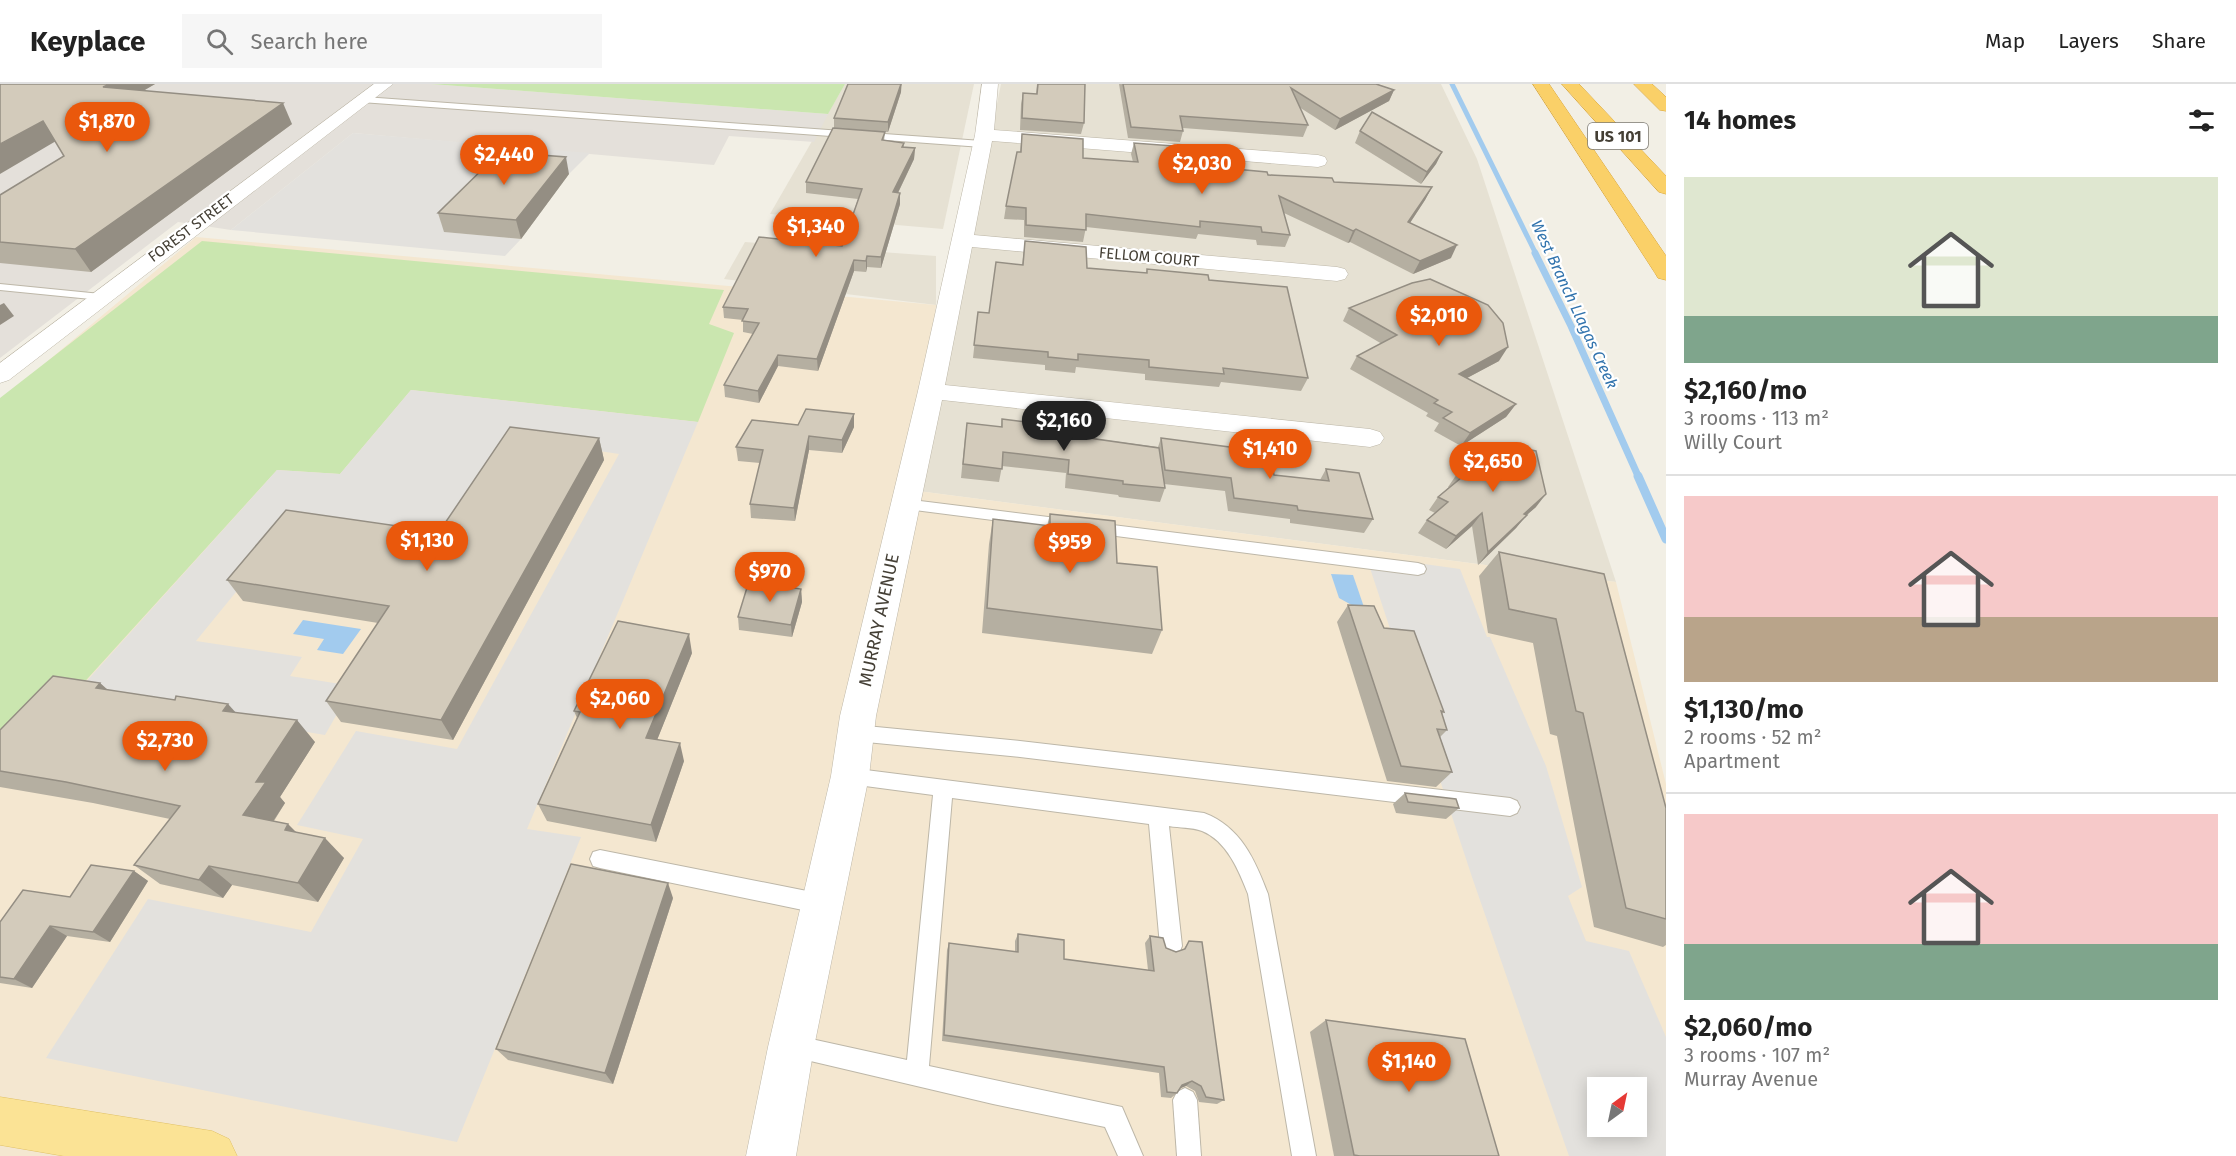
<!DOCTYPE html>
<meta charset="utf-8">
<style>
:root{--surface:#fff;--page:#f6f6f6;--text:#222;--muted:#767676;--line:#e0e0e0;--accent:#ea580c}
body{margin:0;font-family:"Fira Sans",sans-serif;background:var(--page);color:var(--text);height:100vh;display:flex;flex-direction:column;font-size:22px;white-space:nowrap}
*{box-sizing:border-box;margin:0}
p{font-size:20px;color:var(--muted)}
.icon{flex:none;width:33px;height:33px;fill:none;stroke:currentColor;stroke-width:2;stroke-linecap:round;stroke-linejoin:round}
.map{position:relative;flex:1;overflow:hidden}
.panel{display:flex;flex-direction:column;background:var(--surface);width:570px}
.panel>*{flex:none}
.needle{width:39px;rotate:33deg}
.buttons{position:absolute;left:1587px;top:993px;display:grid;gap:12px}
.buttons a{display:grid;place-items:center;width:60px;height:60px;border-radius:0px;background:var(--surface);box-shadow:0 3px 15px #0003;font-size:30px}
.price{position:absolute;translate:-50% -51px;padding:0 14px;border-radius:21px;background:var(--accent);color:#fff;font-size:20px;line-height:39px;filter:drop-shadow(0 2px 3px #0008)}
.price::after{content:'';position:absolute;left:50%;top:36px;width:18px;height:14px;margin-left:-9px;background:inherit;clip-path:polygon(0 0,100% 0,50% 100%)}
.price.selected{background:#222;color:#fff}
ul{padding:0;list-style:none}
li{display:grid;align-content:center;gap:12px;height:318px;padding:0 18px}
li+li{border-top:2px solid var(--line)}
li span{display:grid;place-items:center;height:186px;border-radius:0px;color:#555}
li>.icon{margin-inline-start:auto}
span .icon{width:108px;height:108px;fill:#fffc;stroke-width:1}
li b{font-size:26px}
h2{display:flex;justify-content:space-between;align-items:center;height:72px;padding:0 18px;font-size:26px}
header{display:flex;align-items:center;gap:36px;box-sizing:border-box;height:84px;padding:0 30px;background:var(--surface);border-bottom:2px solid var(--line)}
header strong{font-size:28px}
nav{display:flex;gap:33px;margin-inline-start:auto;font-size:21px}
.search{width:420px;height:54px;background:var(--page);display:flex;align-items:center;gap:15px;box-sizing:border-box;padding:0 21px;border-radius:0px;color:var(--muted);font-size:22px}
main{display:flex;flex:1;min-height:0}
.map>svg:first-child{display:block}
</style>
<header>
<strong>Keyplace</strong>
<div class="search"><svg class="icon" aria-label="search" viewBox="0 0 24 24"><circle cx="10" cy="10" r="6"/><path d="M15 15l6 6"/></svg>Search here</div>
<nav><a>Map</a><a>Layers</a><a>Share</a></nav>
</header>
<main>
<div class="map">
<svg width="1666" height="1072" viewBox="0 0 1666 1072">
<rect width="100%" height="100%" fill="#f2efe5"/>
<g fill="#e6e1d3">
<path d="M845 0H974L943 145 770 130Z"/>
<path d="M1001 0H1441L1477 75 1616 498 918 407Z"/>
<path d="M745 158 936 172V221L724 195Z"/>
</g>
<path fill="#f4e7d0" fill-rule="evenodd" d="M196 153 936 221 918 407 1616 498 1666 700V1072H0V317ZM1598 1004H1636V1042H1598Z"/>
<path fill="#e4e0da" d="M0 0H431L828 30 814 58 729 52 714 81 353 49 231 146 178 138 0 274Z"/>
<g fill="#cae6af">
<path d="M431 0H845L828 30Z"/>
<path d="M202 157 724 206 709 240 734 249 698 338 411 306 340 390 277 386 0 691V314Z"/>
</g>
<g fill="#e3e1dd" fill-rule="evenodd">
<path d="M353 49 590 69 569 90 505 85 445 148 521 155 505 172 231 146Z"/>
<path d="M411 306 698 338 527 745 581 753 457 1058 46 974 148 815 311 848 363 755 297 741 356 647 457 665 619 370 508 353 442 454 299 431 196 557 302 573 290 592 353 602 325 651 75 610 277 386 340 390Z"/>
<path d="M1366 472 1460 485 1487 553H1490L1546 682 1582 803 1568 812 1586 857 1629 867 1666 953V1072H1569L1473 796ZM1598 1004H1636V1042H1598Z"/>
</g>
<g fill="#a2cbee">
<path d="M1331 490 1353 491 1366 529 1339 514Z"/>
<path d="M303 536 361 545 343 570 317 566 324 555 293 550Z"/>
</g>
<g fill="none" stroke-linecap="round" stroke-linejoin="round">
<path stroke="#a2cbee" stroke-width="5" d="M1452 0 1536 170"/>
<path stroke="#a2cbee" stroke-width="7" d="M1535 169 1571 242 1639 394"/>
<path stroke="#a2cbee" stroke-width="9" d="M1638 392 1666 455"/>
<defs>
<g id="lane">
<path d="M364 13 982 57 987 60 982 63 361 18 360 16Z"/>
<path d="M0 200 101 210 107 213 101 216 0 206Z"/>
<path d="M904 415 1418 479 1424 481 1426 485 1424 489 1418 491 899 424 897 420 899 416Z"/>
<path d="M856 641 1020 657 1510 714 1517 717 1520 723 1517 729 1510 732 1020 673 856 657 850 654 847 649 850 644Z"/>
<path d="M850 684 1204 729C1241 743 1255 776 1268 810L1316 1072H1292L1248 810C1239 787 1227 757 1202 747 1192 743 1179 744 1169 742L1182 862 1179 870 1171 873 1163 870 1160 862 1149 740 952 714 929 982 1122 1023 1143 1072H1118L1105 1043 993 1020 785 971 781 963 785 955 793 951 907 976 933 711 850 700 843 698 841 692 843 686Z"/>
<path d="M600 766 822 810 829 813 832 820 829 827 822 830 600 784 593 782 590 775 593 768Z"/>
<path d="M1185 1004 1193 1008 1197 1016 1201 1072H1177L1173 1016 1177 1008Z"/>
</g>
<g id="street">
<path d="M374 0H393L9 296 0 299V279Z"/>
<path d="M982 0H998L994 46 1318 71 1325 73 1327 77 1325 81 1318 83 992 57 974 151 1337 183 1345 185 1348 190 1345 195 1337 197 972 163 945 301 1370 345 1380 348 1384 354 1380 360 1370 363 942 316 876 632 869 692 814 963 796 1072H746L768 963 831 692 840 632 918 307 975 51Z"/>
</g>
<path id="primary" d="M0 1013 212 1047 229 1055 237 1072H64L0 1061Z"/>
<g id="highway">
<path d="M1533 0H1549L1666 172V196L1658 194 1655 189Z"/>
<path d="M1562 0H1579L1666 92V110L1659 108Z"/>
<path d="M1634 0H1652L1666 13V27L1660 26Z"/>
</g>
</defs>
<use href="#lane" stroke="#bdb7a8" stroke-width="2"/>
<use href="#street" stroke="#bdb7a8" stroke-width="1"/>
<use href="#primary" stroke="#e0c165" stroke-width="1"/>
<use href="#highway" stroke="#d9a538" stroke-width="1"/>
<use href="#lane" fill="#fff" fill-rule="evenodd"/>
<use href="#street" fill="#fff" fill-rule="evenodd"/>
<use href="#primary" fill="#fbe395" fill-rule="evenodd"/>
<use href="#highway" fill="#fad068" fill-rule="evenodd"/>
</g>
<g fill="#b5afa1">
<path d="M0 0H155L143 7 292 40 91 188 0 179V111L64 72 56 58Z"/>
<path d="M848 0H902L901 8 888 48 834 44V34Z"/>
<path d="M1037 0H1085L1084 39 1081 50 1020 46 1021 20 1023 9 1036 10Z"/>
<path d="M1119 0H1379H1377L1394 6 1389 17 1335 46 1299 23 1308 41 1303 53 1183 44V47L1180 58 1128 54Z"/>
<path d="M1360 47 1442 68 1436 80 1421 100 1355 59Z"/>
<path d="M885 48 884 57 904 59V63L915 64 914 75 898 109H900V120L881 184 867 183 866 188 854 187 818 287 778 282 759 319 725 313 724 301 753 250 743 248V236L724 234 723 223 842 162 858 115 806 109V98Z"/>
<path d="M1022 50 1083 74 1133 78 1131 70 1134 59 1191 81 1334 98 1432 103 1425 116 1410 139 1451 174 1413 190 1350 158 1348 159 1284 129 1290 151 1285 163 1257 161 1256 156 1198 150 1196 155 1086 143 1083 158 1024 153V136L1004 135 1006 122 1020 68Z"/>
<path d="M569 90 521 155 444 148 438 129Z"/>
<path d="M1025 157 1087 184 1146 189 1147 185 1209 196 1308 294 1301 307 1221 298 1219 303 1145 296V290L1076 283 1075 289 1045 286V281L973 274 978 228 989 229 1022 181Z"/>
<path d="M1349 224 1499 277 1467 294 1516 320 1506 333 1461 362 1434 347 1439 339 1426 332 1428 329 1350 285 1357 272 1382 260 1343 237Z"/>
<path d="M854 330V343L842 369 809 366 795 437 751 434 750 420 760 379 738 377 736 363 798 341Z"/>
<path d="M1002 335 1033 341 1075 352 1158 363 1161 354 1239 375 1274 391 1320 396 1326 385 1373 435 1364 449 1290 439V435L1228 427 1225 407 1164 400 1165 404 1160 418 1119 413 1118 411 1065 404 1066 389 1002 382 999 398 961 394 965 353 1001 343Z"/>
<path d="M599 354 604 376 453 656 341 638 326 617 378 539 243 517 227 496 439 448Z"/>
<path d="M1457 390 1536 423 1526 431 1516 444 1478 481 1472 442 1446 465 1418 449 1427 436 1435 429 1429 426 1438 413 1449 403H1448Z"/>
<path d="M1050 430 1117 479 1162 546 1152 570 982 549 989 460 993 435 1047 442Z"/>
<path d="M1499 468 1604 490 1666 724V861L1663 863 1594 843 1557 652 1550 650 1533 559 1488 549 1479 492Z"/>
<path d="M801 505 802 518 792 553 739 546 738 533Z"/>
<path d="M1348 521 1384 544 1444 628 1442 630 1447 646 1440 653 1452 688 1436 703 1387 697 1337 538Z"/>
<path d="M692 569 657 656 684 677 656 758 547 737 538 720 577 634 574 627Z"/>
<path d="M100 599 108 606 236 629 315 658 280 713 285 719 274 737 344 774 318 818 232 801 223 814 160 800 134 781 170 735 93 719 0 703V646Z"/>
<path d="M1405 709 1459 724 1446 735 1396 729 1393 720Z"/>
<path d="M134 787 148 797 110 858 67 852 32 904 0 899V838L70 813Z"/>
<path d="M673 814 613 1000 508 976 496 965Z"/>
<path d="M1018 850 1064 875 1148 886 1145 859 1150 852 1166 864 1176 868 1183 866 1189 857 1224 1016 1217 1020 1199 1018 1195 1007 1186 1002 1180 1004 1177 1009 1171 1014 1161 1013 1159 989 942 957 947 866 949 859 1015 868V857Z"/>
<path d="M1326 936 1499 1072H1334L1310 948Z"/>
</g>
<g fill="#948e83">
<path d="M110 0H155L115 23 103 3Z"/>
<path d="M901 0V8L888 48V38Z"/>
<path d="M1394 6 1389 17 1335 46 1340 35Z"/>
<path d="M283 19 292 40 91 188 75 165Z"/>
<path d="M43 37 56 57 0 90V60Z"/>
<path d="M915 64 914 75 893 119V108Z"/>
<path d="M1442 68 1436 80 1421 100 1427 88Z"/>
<path d="M566 73 569 90 521 155 516 136Z"/>
<path d="M1432 103 1425 116 1402 151 1408 138Z"/>
<path d="M900 109V120L881 184V173Z"/>
<path d="M1356 145 1350 158 1348 159 1353 147Z"/>
<path d="M1457 161 1451 174 1413 190 1420 177Z"/>
<path d="M867 172V183L866 188V177Z"/>
<path d="M854 176V187L818 287 817 275Z"/>
<path d="M4 219 14 232 0 241V221Z"/>
<path d="M1508 263 1499 277 1450 303 1459 290Z"/>
<path d="M778 271V282L759 319 758 307Z"/>
<path d="M1516 320 1506 333 1461 362 1470 349Z"/>
<path d="M854 330V343L842 369V356Z"/>
<path d="M809 352V366L795 437 794 424Z"/>
<path d="M599 354 604 376 453 656 441 636Z"/>
<path d="M1546 410 1536 423 1513 443 1524 430Z"/>
<path d="M1482 429 1472 442 1446 465 1456 452Z"/>
<path d="M1527 431 1516 444 1478 481 1488 468Z"/>
<path d="M801 505 802 518 792 553 791 541Z"/>
<path d="M689 550 692 569 651 671 646 654Z"/>
<path d="M100 599 124 621 96 604Z"/>
<path d="M228 620 248 642 223 627Z"/>
<path d="M297 636 315 658 280 713 285 719 264 751 243 731 256 698Z"/>
<path d="M680 659 684 677 656 758 651 741Z"/>
<path d="M288 740 308 760 285 746Z"/>
<path d="M325 754 344 774 318 818 298 799Z"/>
<path d="M209 782 232 801 223 814 199 796Z"/>
<path d="M134 787 148 797 110 858 93 848Z"/>
<path d="M668 799 673 814 613 1000 605 989Z"/>
<path d="M50 842 67 852 32 904 14 895Z"/>
<path d="M1192 997 1186 1002 1176 1006 1182 1001Z"/>
</g>
<g fill="#d3cbbb" stroke="#948e83" stroke-width="1.5">
<path d="M0 0H110L103 3 283 19 75 165 0 158V111L64 72 43 37 0 60Z"/>
<path d="M848 0H901L888 38 834 34Z"/>
<path d="M1038 0H1085L1084 39 1022 34 1023 9 1037 10Z"/>
<path d="M1123 0H1376L1394 6 1340 35 1291 4 1308 41 1180 32 1183 47 1131 43Z"/>
<path d="M1372 28 1442 68 1427 88 1360 47Z"/>
<path d="M833 44 885 48 882 56 904 59 902 63 915 64 893 108 900 109 881 173 867 172 866 177 854 176 817 275 778 271 758 307 724 301 759 239 742 237 748 225 723 223 759 153 842 162 862 105 806 98Z"/>
<path d="M1022 50 1083 55V74L1138 78 1134 59 1187 63 1191 81 1267 88 1268 91 1332 94 1334 98 1432 103 1408 138 1457 161 1420 177 1356 145 1353 147 1279 112 1290 151 1262 148 1261 143 1200 137V143L1086 130V146L1026 141V124L1006 122 1017 68H1021Z"/>
<path d="M500 68 566 73 516 136 438 129Z"/>
<path d="M1025 157 1086 163 1087 184 1147 189V185L1208 191 1209 196 1287 203 1308 294 1223 284 1224 290 1149 283V276L1078 270V276L1048 273V268L974 261 978 228 989 229 996 178 1023 181Z"/>
<path d="M1430 195 1488 221 1503 239 1508 263 1459 290 1516 320 1470 349 1443 334 1452 328 1434 319 1438 316 1357 272 1397 251 1349 224 1412 199Z"/>
<path d="M806 325 854 330 842 356 809 352 794 424 750 420 763 366 736 363 752 336 798 341Z"/>
<path d="M1002 335 1034 339 1033 341 1075 346V352L1159 364 1165 404 1123 400V397L1068 390 1069 376 1003 368 1002 385 963 380 967 339 1002 343Z"/>
<path d="M510 343 599 354 441 636 326 617 389 522 227 496 286 426 439 448Z"/>
<path d="M1161 354 1237 364 1239 375 1272 379 1274 391 1329 397 1326 385 1359 389 1373 435 1298 426 1297 422 1234 414 1231 394 1165 386Z"/>
<path d="M1495 359 1536 367 1546 410 1524 430 1527 431 1488 468 1482 429 1456 452 1427 436 1448 418 1438 413 1462 393 1457 390Z"/>
<path d="M1050 430 1115 437 1117 479 1157 483 1162 546 987 524 993 435 1050 442Z"/>
<path d="M1499 468 1604 490 1666 724V835L1626 824 1583 629 1576 627 1556 535 1509 525Z"/>
<path d="M749 497 801 505 791 541 738 533Z"/>
<path d="M1348 521 1374 522 1384 544 1414 547 1444 628 1441 627 1447 646 1437 645 1452 688 1401 682Z"/>
<path d="M618 537 689 550 646 654 680 659 651 741 538 720 580 628 574 627Z"/>
<path d="M53 592 100 599 96 604 175 616 176 612 228 620 223 627 297 636 256 698H266L243 731 288 740 285 746 325 754 298 799 209 782 199 796 134 781 180 722 66 698 0 687V646Z"/>
<path d="M1405 709 1456 715 1459 724 1408 718Z"/>
<path d="M571 780 668 799 605 989 496 965Z"/>
<path d="M91 781 134 787 93 848 50 842 14 895 0 893V838L23 806 70 813Z"/>
<path d="M1018 850 1064 856V875L1154 887 1150 852 1163 854 1166 864 1176 868 1185 865 1189 857 1202 858 1224 1016 1206 1013 1201 1002 1192 997 1182 1001 1177 1009 1167 1008 1164 983 944 951 949 859 1018 868Z"/>
<path d="M1326 936 1465 955 1499 1072H1360L1354 1071Z"/>
</g>
<g text-anchor="middle" stroke-width="4.5" stroke-linejoin="round" paint-order="stroke">
<g font-size="15" fill="#443f35" stroke="#fff">
<text transform="translate(191 144) rotate(-37)" y="5">FOREST STREET</text>
<text transform="translate(1149 173) rotate(5)" y="5">FELLOM COURT</text>
</g>
<rect fill="#fff" stroke="#7c7972" stroke-width="1.5" x="1588" y="39" width="60" height="26" rx="4.5"/>
<g font-size="16" font-weight="bold" fill="#443f35">
<text x="1618" y="58">US 101</text>
</g>
<g font-size="16" font-style="italic" fill="#3173ad" stroke="#fff">
<text transform="translate(1575 220) rotate(65)" y="6">West Branch Llagas Creek</text>
</g>
<g font-size="18" fill="#443f35" stroke="#fff">
<text transform="translate(879 536) rotate(-78)" y="6">MURRAY AVENUE</text>
</g>
</g>
</svg>
<div class="buttons">
<a><svg class="needle" viewBox="-14 -14 28 28"><path d="M0-13l5 13h-10z" fill="#e53935"/><path d="M0 13l5-13h-10z" fill="#767676"/></svg></a>
</div>
<b class="price" style="left:107px;top:69px">$1,870</b>
<b class="price" style="left:504px;top:102px">$2,440</b>
<b class="price" style="left:1202px;top:111px">$2,030</b>
<b class="price" style="left:816px;top:174px">$1,340</b>
<b class="price" style="left:1439px;top:263px">$2,010</b>
<b class="price selected" style="left:1064px;top:368px">$2,160</b>
<b class="price" style="left:1270px;top:396px">$1,410</b>
<b class="price" style="left:1493px;top:409px">$2,650</b>
<b class="price" style="left:427px;top:488px">$1,130</b>
<b class="price" style="left:1070px;top:490px">$959</b>
<b class="price" style="left:770px;top:519px">$970</b>
<b class="price" style="left:620px;top:646px">$2,060</b>
<b class="price" style="left:165px;top:688px">$2,730</b>
<b class="price" style="left:1409px;top:1009px">$1,140</b>
</div>
<section class="panel">
<h2>14 homes<svg class="icon" aria-label="filters" viewBox="0 0 24 24"><path d="M4 7h16M4 17h16"/><circle cx="9" cy="7" r="2"/><circle cx="15" cy="17" r="2"/></svg></h2>
<ul>
<li><span style="background:linear-gradient(#dfe7d0 75%,#7fa58c 0)"><svg class="icon" aria-label="home" viewBox="0 0 24 24"><path d="M3 11l9-7 9 7M6 9v11h12V9"/></svg></span><div><b>$2,160/mo</b><p>3 rooms · 113 m²</p><p>Willy Court</p></div></li>
<li><span style="background:linear-gradient(#f6c9c9 65%,#b9a48a 0)"><svg class="icon" aria-label="home" viewBox="0 0 24 24"><path d="M3 11l9-7 9 7M6 9v11h12V9"/></svg></span><div><b>$1,130/mo</b><p>2 rooms · 52 m²</p><p>Apartment</p></div></li>
<li><span style="background:linear-gradient(#f6c9c9 70%,#7fa58c 0)"><svg class="icon" aria-label="home" viewBox="0 0 24 24"><path d="M3 11l9-7 9 7M6 9v11h12V9"/></svg></span><div><b>$2,060/mo</b><p>3 rooms · 107 m²</p><p>Murray Avenue</p></div></li>
</ul>
</section>
</main>
